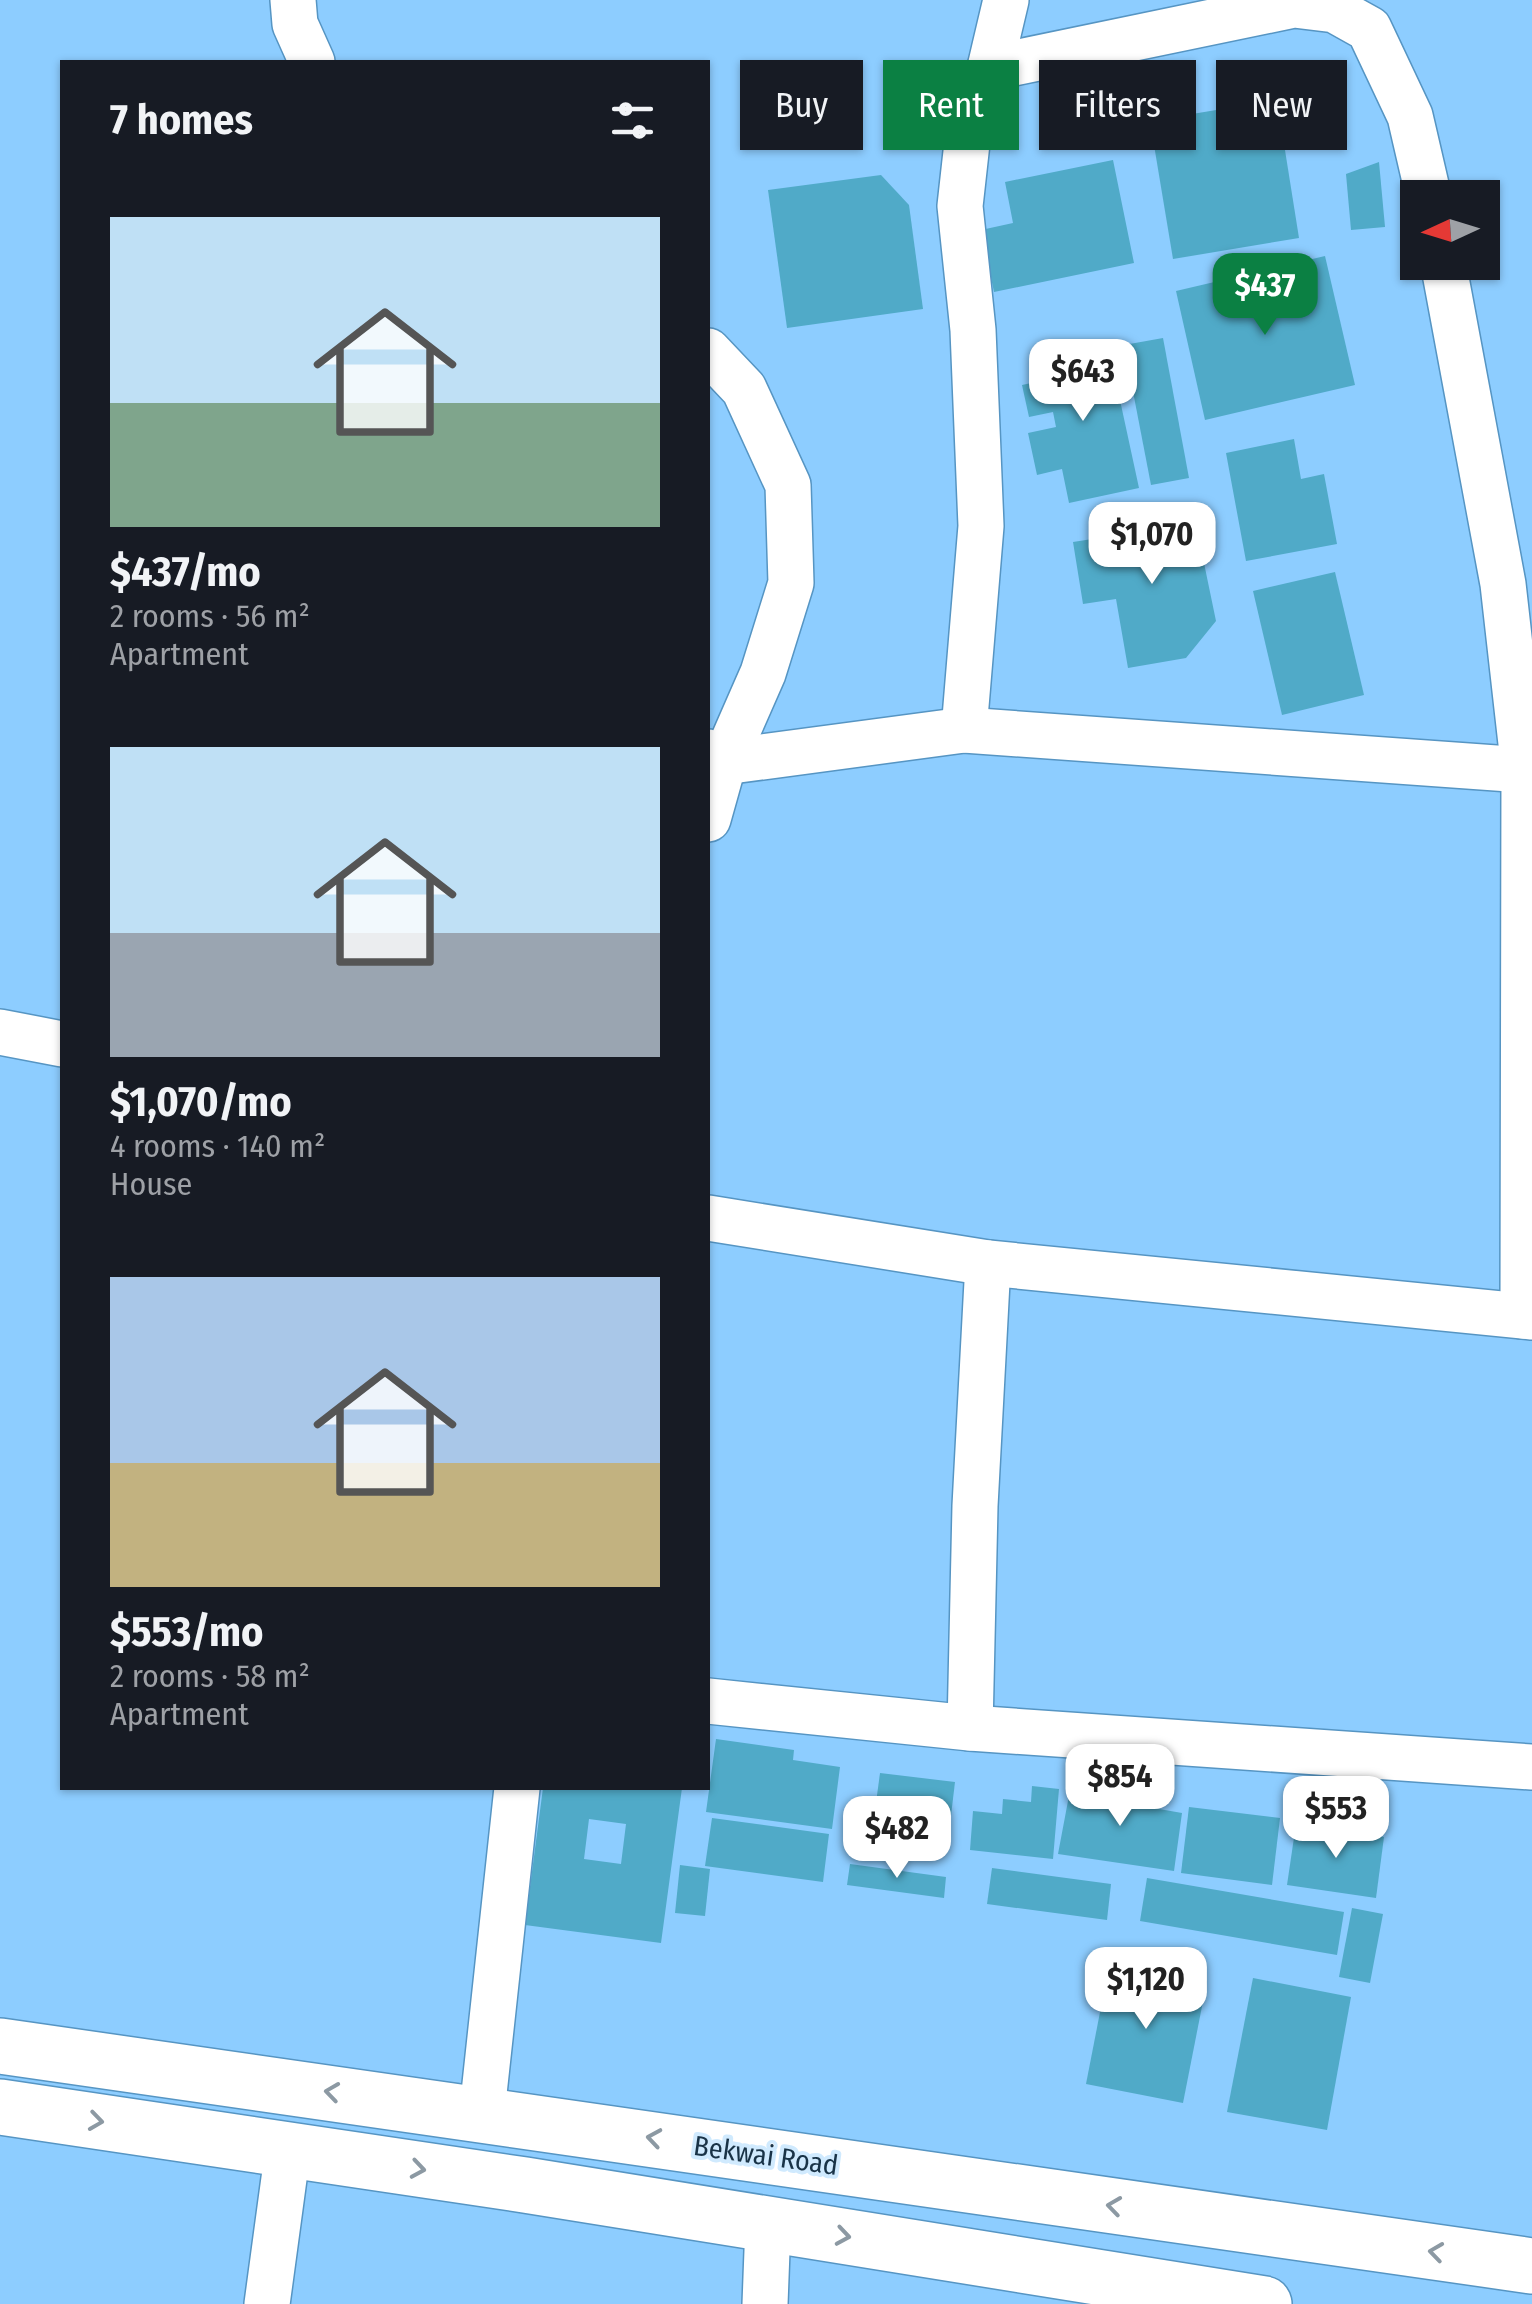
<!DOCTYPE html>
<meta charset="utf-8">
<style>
:root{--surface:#171b24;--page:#20242c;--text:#f1f3f6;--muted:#9ea1a6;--accent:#0b8043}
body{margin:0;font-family:"Fira Sans Condensed",sans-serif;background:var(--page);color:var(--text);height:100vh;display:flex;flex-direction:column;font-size:38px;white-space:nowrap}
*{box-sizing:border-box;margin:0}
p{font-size:32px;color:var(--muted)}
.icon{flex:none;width:55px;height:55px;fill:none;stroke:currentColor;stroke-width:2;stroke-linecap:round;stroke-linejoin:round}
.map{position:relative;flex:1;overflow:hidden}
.side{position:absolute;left:60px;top:60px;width:650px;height:1730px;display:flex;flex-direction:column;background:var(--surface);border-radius:0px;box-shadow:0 2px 8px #0004}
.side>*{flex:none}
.hud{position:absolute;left:740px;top:60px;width:640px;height:90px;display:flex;gap:20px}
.needle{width:65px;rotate:266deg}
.fabs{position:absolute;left:1400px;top:180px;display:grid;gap:20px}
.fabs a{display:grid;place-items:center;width:100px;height:100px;border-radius:0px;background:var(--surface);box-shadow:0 2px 8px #0004;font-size:50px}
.price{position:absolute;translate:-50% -85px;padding:0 22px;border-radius:20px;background:#fff;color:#222;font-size:32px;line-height:65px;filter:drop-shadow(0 2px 5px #0008)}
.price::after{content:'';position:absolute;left:50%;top:60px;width:30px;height:22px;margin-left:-15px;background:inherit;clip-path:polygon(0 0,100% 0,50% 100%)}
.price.on{background:var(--accent);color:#fff}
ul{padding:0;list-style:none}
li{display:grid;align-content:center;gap:20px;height:530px;padding:0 50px}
li span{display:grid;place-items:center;height:310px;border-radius:0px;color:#555}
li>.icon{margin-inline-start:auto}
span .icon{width:180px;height:180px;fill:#fffc;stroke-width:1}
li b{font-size:42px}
h2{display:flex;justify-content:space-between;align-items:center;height:120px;padding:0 50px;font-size:42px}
.pill{padding:0 35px;border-radius:0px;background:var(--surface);box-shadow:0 2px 8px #0004;font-size:35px;line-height:90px}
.pill.on{background:var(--accent);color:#fff}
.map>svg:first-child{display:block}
</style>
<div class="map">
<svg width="1532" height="2304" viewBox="0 0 1532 2304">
<rect width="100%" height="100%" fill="#8dcdff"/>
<g fill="#50aac8" fill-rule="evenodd">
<path d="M1120 70 1123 94 1096 98 1093 73Z"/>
<path d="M1277 100 1299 238 1173 259 1150 121Z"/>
<path d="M1113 160 1134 263 994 292 981 230 1013 223 1005 182Z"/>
<path d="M1379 162 1385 227 1351 230 1346 174Z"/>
<path d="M881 175 909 205 923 309 787 328 768 190Z"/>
<path d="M1325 256 1355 385 1205 420 1176 291Z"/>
<path d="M1163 338 1189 478 1151 485 1124 345Z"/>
<path d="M1107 340 1139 488 1069 503 1062 469 1037 475 1028 433 1056 427 1053 412 1029 417 1022 385 1050 379 1053 352Z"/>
<path d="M1294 439 1301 479 1324 474 1337 544 1246 561 1226 453Z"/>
<path d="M1193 510 1216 621 1186 658 1128 668 1116 599 1083 604 1073 542 1143 531 1161 517Z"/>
<path d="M1335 572 1364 695 1282 715 1253 591Z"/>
<path d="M716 1739 794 1750 793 1760 840 1767 832 1829 706 1812Z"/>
<path d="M880 1773 955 1782 947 1849 871 1840Z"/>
<path d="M1071 1785 1161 1798 1159 1809 1182 1813 1174 1871 1058 1854Z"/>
<path d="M1032 1786 1059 1789 1053 1859 970 1850 973 1811 1002 1814 1003 1799 1031 1802Z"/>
<path d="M543 1788H682L661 1943 525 1925ZM589 1819 626 1824 621 1864 584 1859Z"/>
<path d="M1189 1807 1280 1818 1272 1885 1181 1873Z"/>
<path d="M712 1818 829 1834 823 1882 705 1866Z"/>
<path d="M1296 1824 1384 1837 1376 1898 1287 1885Z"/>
<path d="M850 1864 946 1877 944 1898 847 1885Z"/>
<path d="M680 1865 710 1869 705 1916 675 1913Z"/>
<path d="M992 1868 1111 1884 1107 1920 987 1904Z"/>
<path d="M1147 1878 1344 1912 1337 1955 1140 1921Z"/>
<path d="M1352 1908 1383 1914 1370 1983 1339 1977Z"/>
<path d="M1110 1961 1207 1981 1183 2103 1086 2084Z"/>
<path d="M1253 1978 1351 1997 1327 2130 1227 2112Z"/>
</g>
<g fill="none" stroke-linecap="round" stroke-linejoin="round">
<defs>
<g id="street">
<path d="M293 0 295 24 312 62"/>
<path d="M990 68 1294 5 1335 10 1369 29 1410 116 1429 198"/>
<path d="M1443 262 1503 584 1524 770 1523 1316"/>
<path d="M708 351 744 389 788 485 791 583 763 673 724 762 708 819"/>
<path d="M964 730 981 526 973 330 960 206 969 125 990 68 1006 0"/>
<path d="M708 752 724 762 964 730 1524 770"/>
<path d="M0 1032 62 1044"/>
<path d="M708 1218 988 1263 1532 1317"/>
<path d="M708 1701 970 1728 1532 1767"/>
<path d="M970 1728 975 1506 988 1263"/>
<path d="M482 2112 517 1788"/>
<path d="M267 2304 288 2149"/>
<path d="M765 2304 768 2224"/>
</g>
<g id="highway">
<path d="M0 2046 1532 2266"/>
<path d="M0 2107 525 2185 1264 2304"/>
</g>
</defs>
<use href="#street" stroke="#5695c3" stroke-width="48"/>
<use href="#highway" stroke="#5695c3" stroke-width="58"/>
<use href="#street" stroke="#fff" stroke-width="45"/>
<use href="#highway" stroke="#fff" stroke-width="55"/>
</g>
<defs><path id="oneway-chevron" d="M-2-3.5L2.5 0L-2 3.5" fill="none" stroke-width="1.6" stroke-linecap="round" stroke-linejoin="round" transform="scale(2.5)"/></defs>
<g stroke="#8c99a3">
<use href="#oneway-chevron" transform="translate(332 2092) rotate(-172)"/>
<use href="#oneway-chevron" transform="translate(96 2121) rotate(8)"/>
<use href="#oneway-chevron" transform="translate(654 2138) rotate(-171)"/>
<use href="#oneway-chevron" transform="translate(418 2169) rotate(9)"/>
<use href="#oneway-chevron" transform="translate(1114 2206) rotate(-172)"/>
<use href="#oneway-chevron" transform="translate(843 2236) rotate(9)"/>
<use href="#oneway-chevron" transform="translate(1436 2252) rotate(-172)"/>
</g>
<g text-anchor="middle" stroke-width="8" stroke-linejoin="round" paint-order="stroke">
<g font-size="28" fill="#193347" stroke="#d0eafe">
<text transform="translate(766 2155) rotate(8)" y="10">Bekwai Road</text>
</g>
</g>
</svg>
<div class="fabs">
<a><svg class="needle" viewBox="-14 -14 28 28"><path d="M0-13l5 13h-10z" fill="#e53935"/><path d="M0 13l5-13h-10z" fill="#9ea1a6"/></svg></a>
</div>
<b class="price on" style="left:1265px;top:338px">$437</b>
<b class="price" style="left:1083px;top:424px">$643</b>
<b class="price" style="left:1152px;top:587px">$1,070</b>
<b class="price" style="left:1120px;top:1829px">$854</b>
<b class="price" style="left:1336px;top:1861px">$553</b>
<b class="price" style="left:897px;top:1881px">$482</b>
<b class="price" style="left:1146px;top:2032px">$1,120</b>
<div class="hud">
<a class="pill">Buy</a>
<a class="pill on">Rent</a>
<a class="pill">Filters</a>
<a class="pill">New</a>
</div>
<section class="side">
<h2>7 homes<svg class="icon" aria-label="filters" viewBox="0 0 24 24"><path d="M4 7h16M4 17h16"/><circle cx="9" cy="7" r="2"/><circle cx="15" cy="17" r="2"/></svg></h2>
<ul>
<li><span style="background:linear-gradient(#bfe0f5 60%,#7fa58c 0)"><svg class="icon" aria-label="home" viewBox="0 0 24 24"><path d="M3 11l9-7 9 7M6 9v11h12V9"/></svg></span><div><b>$437/mo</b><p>2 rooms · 56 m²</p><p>Apartment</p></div></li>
<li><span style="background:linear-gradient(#bfe0f5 60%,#9aa5b1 0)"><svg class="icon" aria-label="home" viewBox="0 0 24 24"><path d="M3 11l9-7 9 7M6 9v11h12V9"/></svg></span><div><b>$1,070/mo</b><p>4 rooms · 140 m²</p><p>House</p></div></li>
<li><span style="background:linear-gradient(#a9c7e8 60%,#c2b280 0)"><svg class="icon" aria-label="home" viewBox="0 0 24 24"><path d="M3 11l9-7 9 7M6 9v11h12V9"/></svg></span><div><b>$553/mo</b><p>2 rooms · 58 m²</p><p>Apartment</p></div></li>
</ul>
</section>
</div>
